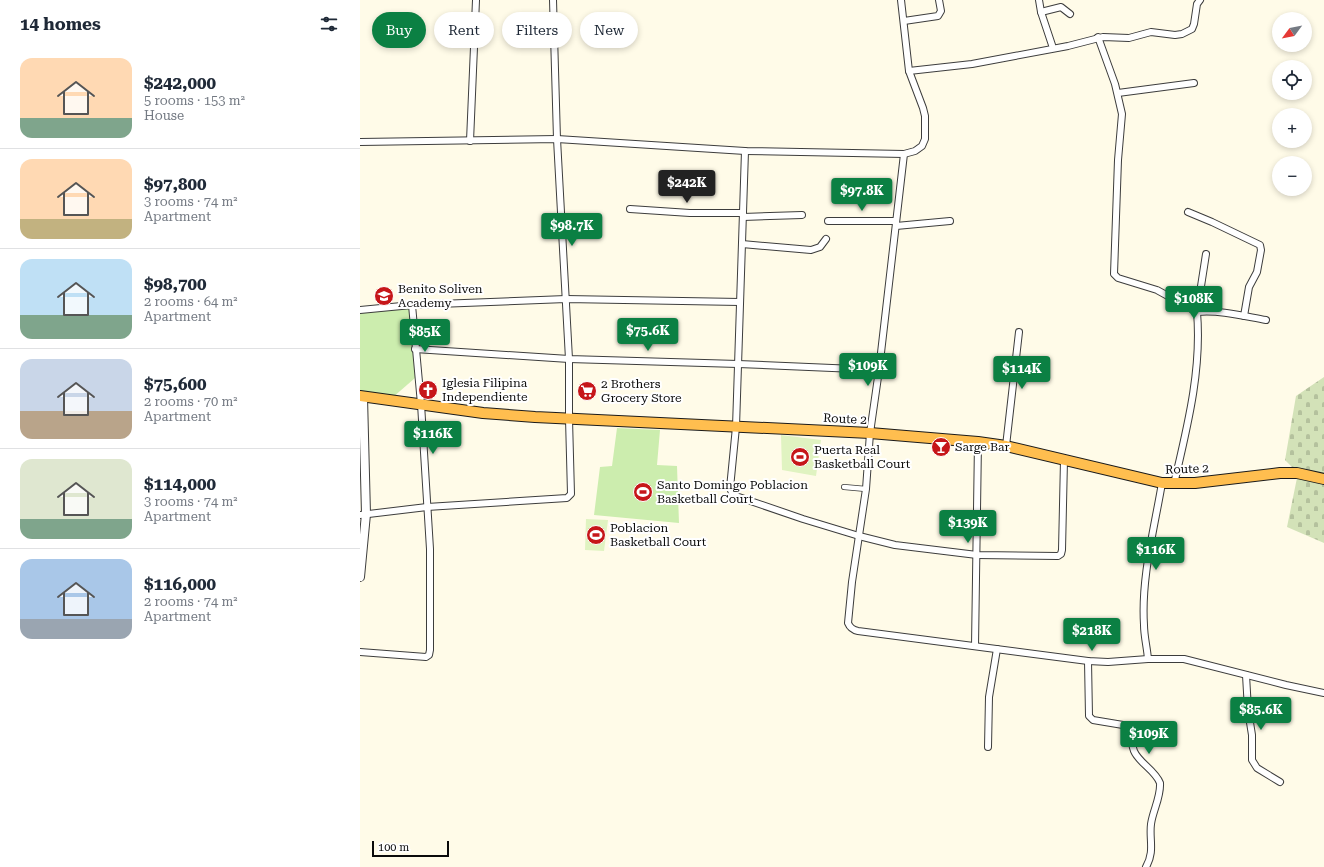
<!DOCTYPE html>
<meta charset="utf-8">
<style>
:root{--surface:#fff;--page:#f2f2f3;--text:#1f2937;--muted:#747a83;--line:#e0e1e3;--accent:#0b8043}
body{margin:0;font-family:"Roboto Serif",serif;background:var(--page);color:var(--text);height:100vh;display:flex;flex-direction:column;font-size:15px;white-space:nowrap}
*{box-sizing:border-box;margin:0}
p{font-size:13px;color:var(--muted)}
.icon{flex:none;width:22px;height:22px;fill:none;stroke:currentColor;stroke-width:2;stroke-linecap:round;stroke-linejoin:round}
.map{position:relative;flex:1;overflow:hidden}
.details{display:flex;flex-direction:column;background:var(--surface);width:360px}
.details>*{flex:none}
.hud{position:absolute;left:12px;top:12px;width:380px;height:36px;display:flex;gap:8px}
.needle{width:26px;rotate:238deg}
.tools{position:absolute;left:912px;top:12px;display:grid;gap:8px}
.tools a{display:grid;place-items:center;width:40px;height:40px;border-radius:50%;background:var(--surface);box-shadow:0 2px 6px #0003;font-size:20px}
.scale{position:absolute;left:12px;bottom:10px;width:77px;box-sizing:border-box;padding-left:4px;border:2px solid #0a0a0a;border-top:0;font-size:11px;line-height:14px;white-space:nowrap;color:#0a0a0a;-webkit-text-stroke:3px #fff;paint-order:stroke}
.price{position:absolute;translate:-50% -34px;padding:0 9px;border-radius:4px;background:var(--accent);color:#fff;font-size:13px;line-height:26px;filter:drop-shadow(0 1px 2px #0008)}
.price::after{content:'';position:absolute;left:50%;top:24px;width:12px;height:9px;margin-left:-6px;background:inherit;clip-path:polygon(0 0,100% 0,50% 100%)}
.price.current{background:#222;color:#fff}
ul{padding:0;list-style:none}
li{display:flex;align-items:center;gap:12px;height:100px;padding:0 20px}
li+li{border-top:1px solid var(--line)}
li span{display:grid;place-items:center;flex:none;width:112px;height:80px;border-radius:12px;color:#555}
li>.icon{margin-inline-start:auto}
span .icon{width:48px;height:48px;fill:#fffc;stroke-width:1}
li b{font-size:17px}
h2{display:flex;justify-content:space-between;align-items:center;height:48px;padding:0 20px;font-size:17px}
.chip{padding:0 14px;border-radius:18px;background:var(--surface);box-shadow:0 2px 6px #0003;font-size:14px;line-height:36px}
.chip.current{background:var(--accent);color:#fff}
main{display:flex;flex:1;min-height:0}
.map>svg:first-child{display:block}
</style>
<main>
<section class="details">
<h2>14 homes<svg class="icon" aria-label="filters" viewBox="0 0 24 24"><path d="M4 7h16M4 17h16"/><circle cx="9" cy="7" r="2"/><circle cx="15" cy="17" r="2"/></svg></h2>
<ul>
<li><span style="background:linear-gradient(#ffd9b3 75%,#7fa58c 0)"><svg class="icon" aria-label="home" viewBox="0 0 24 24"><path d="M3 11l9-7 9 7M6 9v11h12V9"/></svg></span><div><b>$242,000</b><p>5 rooms · 153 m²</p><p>House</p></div></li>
<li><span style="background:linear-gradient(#ffd9b3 75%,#c2b280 0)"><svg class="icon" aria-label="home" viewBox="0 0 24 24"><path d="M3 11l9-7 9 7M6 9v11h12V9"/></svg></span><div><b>$97,800</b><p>3 rooms · 74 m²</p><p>Apartment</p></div></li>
<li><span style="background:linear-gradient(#bfe0f5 70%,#7fa58c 0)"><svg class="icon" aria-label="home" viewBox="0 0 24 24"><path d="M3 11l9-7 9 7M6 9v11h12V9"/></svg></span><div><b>$98,700</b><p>2 rooms · 64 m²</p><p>Apartment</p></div></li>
<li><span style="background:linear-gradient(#c9d6e8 65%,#b9a48a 0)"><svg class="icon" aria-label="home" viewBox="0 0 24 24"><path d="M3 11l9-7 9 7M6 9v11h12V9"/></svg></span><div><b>$75,600</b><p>2 rooms · 70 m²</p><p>Apartment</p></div></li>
<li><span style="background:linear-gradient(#dfe7d0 75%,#7fa58c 0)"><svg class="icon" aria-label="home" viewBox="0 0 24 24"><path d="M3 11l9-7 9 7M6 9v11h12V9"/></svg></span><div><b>$114,000</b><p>3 rooms · 74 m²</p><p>Apartment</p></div></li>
<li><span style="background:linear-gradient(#a9c7e8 75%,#9aa5b1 0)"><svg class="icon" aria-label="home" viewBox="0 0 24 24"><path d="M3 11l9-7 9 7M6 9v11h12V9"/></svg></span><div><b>$116,000</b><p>2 rooms · 74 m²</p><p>Apartment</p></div></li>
</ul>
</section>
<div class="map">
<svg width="964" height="867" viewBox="0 0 964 867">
<defs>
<pattern id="cemetery-stones" width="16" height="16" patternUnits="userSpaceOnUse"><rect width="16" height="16" fill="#d3e2b8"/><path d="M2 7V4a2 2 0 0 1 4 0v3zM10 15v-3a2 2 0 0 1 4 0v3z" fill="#b4c19d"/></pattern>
</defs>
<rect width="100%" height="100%" fill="#fffbe8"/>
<path fill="url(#cemetery-stones)" d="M964 377V543L927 527 938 473 925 460 936 396Z"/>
<g fill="#ccedae">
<path d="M50 307 55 378 32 398 0 394V312Z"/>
<path d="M257 428 300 430 297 465 317 466 319 523 234 515 240 467 252 466Z"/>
</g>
<g fill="#e0f3c1">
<path d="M421 435 461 440 456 476 422 470Z"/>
<path d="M276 486 291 487 290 499 275 497Z"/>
<path d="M226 519 248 520 244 551 225 550Z"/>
</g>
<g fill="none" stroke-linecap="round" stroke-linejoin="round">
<defs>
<path id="pedestrian" d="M484 487 506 489"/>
<g id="minor">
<path d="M679 0 681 12 693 48"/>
<path d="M681 12 701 7 710 14"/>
<path d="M544 21 578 16 581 11 579 0"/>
<path d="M738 37 755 84 762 114 758 160 754 274 758 278 797 290 837 312C842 370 827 428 814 484"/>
<path d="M549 71 612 64 708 46 743 37 769 38 791 32 815 35 822 34 832 29 834 24 837 4 840 0"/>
<path d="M758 93 834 83"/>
<path d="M110 141 116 0"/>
<path d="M0 142 197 139 385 151 544 154 555 151 562 146 565 139V116L563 108 549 71 541 0"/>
<path d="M385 151 376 427 370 488 373 495 443 519 499 536 535 545 617 555 698 556 701 554 702 550 704 460"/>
<path d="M544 154 519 370 510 433 506 489 492 582 488 623C490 628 493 630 498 631L728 661 748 662 788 659H824L926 685 964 693"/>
<path d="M270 209 330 213H383"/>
<path d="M828 212 852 222 900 245 901 250 897 272 889 287 884 316"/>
<path d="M383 217 442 215"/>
<path d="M468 221H536"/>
<path d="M536 226 590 221"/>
<path d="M382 244 451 250 460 247 466 239"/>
<path d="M846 254 837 312C861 310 883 316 906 320"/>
<path d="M0 310 52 305 206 299 380 302"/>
<path d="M55 349 209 359 378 364 519 370"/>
<path d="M646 446 659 332"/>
<path d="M0 515 67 507 207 498 211 494 209 419V359L197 139 193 0"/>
<path d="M615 646 618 442"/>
<path d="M0 652 66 657 69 655 70 650V549L61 404 52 305"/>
<path d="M788 659C787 647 784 636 784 625 781 578 794 530 802 483"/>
<path d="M728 661 729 716 733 720 763 725C774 732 770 741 774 751 779 763 795 770 800 783 801 797 793 810 791 824 789 840 795 851 786 867"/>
<path d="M886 675 888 710 892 735V760L897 768 920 782"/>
<path d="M628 747 629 697 637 649"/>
</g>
<path id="tertiary" d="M0 577 6 514 3 397"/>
<path id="trunk" d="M0 396 123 413 175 417 510 433 618 442 646 446 802 483H835L920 473H937L964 479"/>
</defs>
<use href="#pedestrian" stroke="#3d3d3d" stroke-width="6"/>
<use href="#minor" stroke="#3d3d3d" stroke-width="8"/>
<use href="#tertiary" stroke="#3d3d3d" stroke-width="10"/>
<use href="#trunk" stroke="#1b1b1b" stroke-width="12"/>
<use href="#pedestrian" stroke="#fff" stroke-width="4.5"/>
<use href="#minor" stroke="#fff" stroke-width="6"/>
<use href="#tertiary" stroke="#fff" stroke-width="8"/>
<use href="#trunk" stroke="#ffbe4f" stroke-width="10"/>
</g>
<defs>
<symbol id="school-disc" viewBox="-11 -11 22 22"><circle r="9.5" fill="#c61619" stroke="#fff"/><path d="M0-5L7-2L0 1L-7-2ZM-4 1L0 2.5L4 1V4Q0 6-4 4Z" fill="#fff"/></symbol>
<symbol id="church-disc" viewBox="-11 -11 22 22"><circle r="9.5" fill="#c61619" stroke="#fff"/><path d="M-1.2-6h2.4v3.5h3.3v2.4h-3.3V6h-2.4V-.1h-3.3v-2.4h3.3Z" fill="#fff"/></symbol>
<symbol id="supermarket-disc" viewBox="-11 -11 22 22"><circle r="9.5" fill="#c61619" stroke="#fff"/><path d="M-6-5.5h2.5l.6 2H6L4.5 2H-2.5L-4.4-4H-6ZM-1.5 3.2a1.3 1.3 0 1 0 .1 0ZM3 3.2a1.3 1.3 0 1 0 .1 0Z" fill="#fff"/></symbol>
<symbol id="bar-disc" viewBox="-11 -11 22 22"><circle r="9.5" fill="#c61619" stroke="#fff"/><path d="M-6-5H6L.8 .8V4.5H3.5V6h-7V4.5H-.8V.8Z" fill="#fff"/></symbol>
<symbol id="stadium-disc" viewBox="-11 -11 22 22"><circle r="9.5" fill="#c61619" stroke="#fff"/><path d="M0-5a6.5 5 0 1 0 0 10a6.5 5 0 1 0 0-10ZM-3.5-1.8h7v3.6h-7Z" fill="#fff"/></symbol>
</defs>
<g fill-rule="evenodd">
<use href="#school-disc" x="13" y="285" width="22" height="22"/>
<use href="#church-disc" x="57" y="379" width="22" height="22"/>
<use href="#supermarket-disc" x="216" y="380" width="22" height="22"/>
<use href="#bar-disc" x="570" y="436" width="22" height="22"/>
<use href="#stadium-disc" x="429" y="446" width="22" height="22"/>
<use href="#stadium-disc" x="272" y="481" width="22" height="22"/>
<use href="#stadium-disc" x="225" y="524" width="22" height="22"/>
</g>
<g text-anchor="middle" stroke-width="4" stroke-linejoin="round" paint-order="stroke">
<g font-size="12" fill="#0a0a0a" stroke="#fff" text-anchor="start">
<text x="38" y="293">Benito Soliven<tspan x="38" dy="14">Academy</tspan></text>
<text x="82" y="387">Iglesia Filipina<tspan x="82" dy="14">Independiente</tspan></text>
<text x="241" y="388">2 Brothers<tspan x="241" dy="14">Grocery Store</tspan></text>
<text x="595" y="451">Sarge Bar</text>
<text x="454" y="454">Puerta Real<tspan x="454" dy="14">Basketball Court</tspan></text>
<text x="297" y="489">Santo Domingo Poblacion<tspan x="297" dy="14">Basketball Court</tspan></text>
<text x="250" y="532">Poblacion<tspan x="250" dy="14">Basketball Court</tspan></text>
</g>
<g font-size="12" fill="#0a0a0a" stroke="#fff">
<text transform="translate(485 419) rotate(3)" y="4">Route 2</text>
<text transform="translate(827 469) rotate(-2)" y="4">Route 2</text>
</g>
</g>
</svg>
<div class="tools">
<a><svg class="needle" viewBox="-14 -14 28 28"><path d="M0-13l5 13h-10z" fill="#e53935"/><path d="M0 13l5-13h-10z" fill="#747a83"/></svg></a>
<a><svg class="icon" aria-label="locate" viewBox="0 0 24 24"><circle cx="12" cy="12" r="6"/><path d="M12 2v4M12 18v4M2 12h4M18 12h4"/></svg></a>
<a>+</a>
<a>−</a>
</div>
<div class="scale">100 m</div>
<b class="price current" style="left:327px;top:204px">$242K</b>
<b class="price" style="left:502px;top:212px">$97.8K</b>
<b class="price" style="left:212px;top:247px">$98.7K</b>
<b class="price" style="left:834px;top:320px">$108K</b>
<b class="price" style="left:288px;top:352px">$75.6K</b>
<b class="price" style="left:65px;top:353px">$85K</b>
<b class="price" style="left:508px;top:387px">$109K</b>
<b class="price" style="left:662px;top:390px">$114K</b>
<b class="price" style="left:73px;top:455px">$116K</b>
<b class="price" style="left:608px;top:544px">$139K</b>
<b class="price" style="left:796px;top:571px">$116K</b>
<b class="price" style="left:732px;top:652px">$218K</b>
<b class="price" style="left:901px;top:731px">$85.6K</b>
<b class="price" style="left:789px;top:755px">$109K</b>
<div class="hud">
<a class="chip current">Buy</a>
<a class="chip">Rent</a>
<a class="chip">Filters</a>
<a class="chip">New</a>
</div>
</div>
</main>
